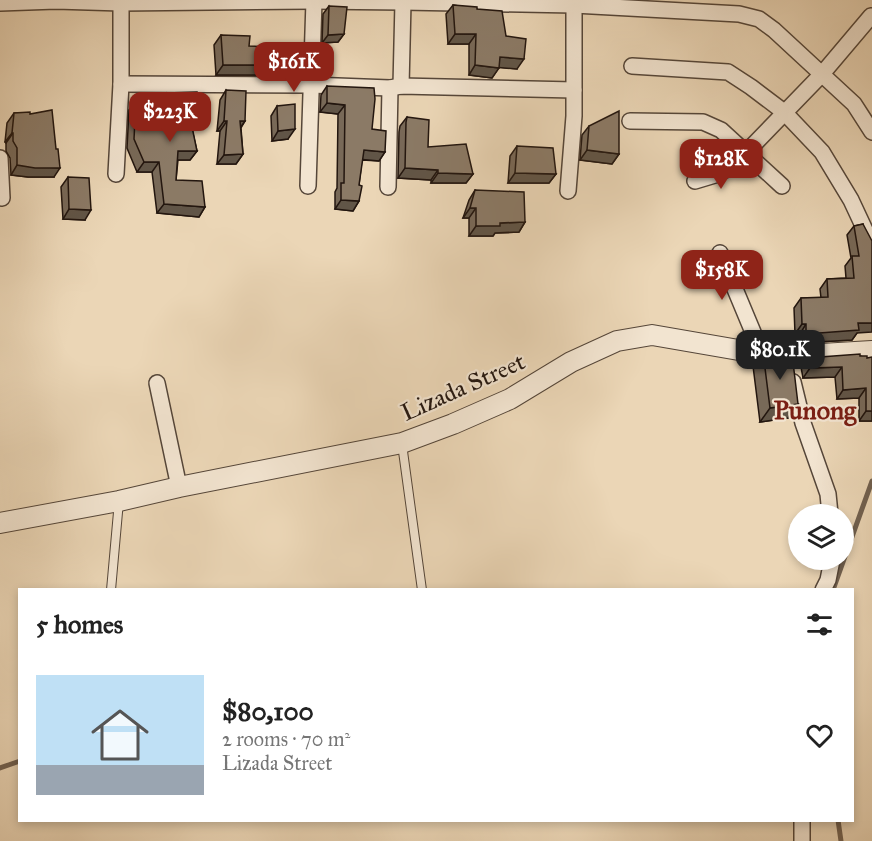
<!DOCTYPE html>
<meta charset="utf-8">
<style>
:root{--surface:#fff;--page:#f2f2f2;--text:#222;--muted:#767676;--accent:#8f2418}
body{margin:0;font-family:"IM FELL Great Primer",serif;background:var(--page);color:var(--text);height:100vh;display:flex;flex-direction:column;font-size:22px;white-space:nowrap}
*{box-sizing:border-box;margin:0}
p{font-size:20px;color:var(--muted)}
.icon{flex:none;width:33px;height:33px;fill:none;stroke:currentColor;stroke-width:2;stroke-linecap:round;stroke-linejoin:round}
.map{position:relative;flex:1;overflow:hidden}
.drawer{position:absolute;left:18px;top:588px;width:836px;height:234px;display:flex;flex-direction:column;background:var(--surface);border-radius:0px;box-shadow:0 3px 9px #0003}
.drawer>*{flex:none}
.tools{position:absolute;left:788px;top:504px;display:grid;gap:12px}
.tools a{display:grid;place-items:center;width:66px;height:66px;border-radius:50%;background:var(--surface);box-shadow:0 3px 9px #0003;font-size:30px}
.price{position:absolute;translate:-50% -51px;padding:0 14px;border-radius:12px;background:var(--accent);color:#fff;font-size:20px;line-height:39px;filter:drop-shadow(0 2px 3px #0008)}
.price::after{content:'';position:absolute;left:50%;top:36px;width:18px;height:14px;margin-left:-9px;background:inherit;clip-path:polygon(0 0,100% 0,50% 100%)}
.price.active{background:#222;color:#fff}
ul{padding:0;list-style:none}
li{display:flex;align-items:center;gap:18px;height:150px;padding:0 18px}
li span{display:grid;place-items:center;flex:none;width:168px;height:120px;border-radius:0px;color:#555}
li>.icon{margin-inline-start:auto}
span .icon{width:72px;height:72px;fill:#fffc;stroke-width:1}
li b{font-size:26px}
h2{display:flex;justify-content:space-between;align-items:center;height:72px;padding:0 18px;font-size:26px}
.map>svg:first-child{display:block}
</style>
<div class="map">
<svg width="872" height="841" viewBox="0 0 872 841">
<rect width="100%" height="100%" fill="#ebd6b6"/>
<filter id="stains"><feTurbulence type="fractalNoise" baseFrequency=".00333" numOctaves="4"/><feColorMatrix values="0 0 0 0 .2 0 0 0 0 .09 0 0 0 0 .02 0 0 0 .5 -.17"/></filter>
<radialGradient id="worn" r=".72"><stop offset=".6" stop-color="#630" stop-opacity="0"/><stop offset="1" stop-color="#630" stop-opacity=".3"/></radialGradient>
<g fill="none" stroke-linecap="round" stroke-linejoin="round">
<g stroke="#726251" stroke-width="5">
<path d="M833 590 872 481"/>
<path d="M0 768 20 761"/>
<path d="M838 820 841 841"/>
</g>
<defs>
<g id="service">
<path d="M402 444 422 590"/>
<path d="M111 590 119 501"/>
</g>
<g id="minor">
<path d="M0 3 56 1 121 3 314 1 403 2 574 5 739 14 759 19 774 30 854 104 872 132"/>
<path d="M632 66 728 72 751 87 784 112 822 152 851 200 872 245"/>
<path d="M121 84 311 85 390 88 401 86 574 90"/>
<path d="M401 86 403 2"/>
<path d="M630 121 703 122 721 130 782 186"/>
<path d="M0 158 2 198"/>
<path d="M116 174 121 84V3"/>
<path d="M695 181 715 175 733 166 822 74 871 16"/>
<path d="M308 186 314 1"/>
<path d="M388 187 390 88"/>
<path d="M568 191 574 116V5"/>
<path d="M720 253 755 337 756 353"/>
<path d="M793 382 803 423 828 494 830 514"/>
<path d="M157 383 179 487"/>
<path d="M823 590 828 580 832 560"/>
<path d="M802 820V841"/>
</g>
<path id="tertiary" d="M0 523 119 501 179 487 402 443 453 424 510 399 571 362 617 341 652 335 756 353 788 356 872 351"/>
</defs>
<use href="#service" stroke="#554639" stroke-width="10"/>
<use href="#minor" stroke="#554639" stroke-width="18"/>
<use href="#tertiary" stroke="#554639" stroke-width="22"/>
<use href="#service" stroke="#f2e4d0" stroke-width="8"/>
<use href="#minor" stroke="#f2e4d0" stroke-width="15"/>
<use href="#tertiary" stroke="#f2e4d0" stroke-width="20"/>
</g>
<g fill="#786958" stroke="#23160f" stroke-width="1.5">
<path d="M453 5 477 9 506 36 517 69 499 67 492 78 469 75V44H448L446 14Z"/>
<path d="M329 6 344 34 338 42 322 43 323 14Z"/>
<path d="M221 35 249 46 264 75H216L214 45Z"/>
<path d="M327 86 372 129 385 152 379 161 362 160 359 185V201L353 211 335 209V192L337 188 338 114 320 112 321 95Z"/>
<path d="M226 90 245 121 241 128 243 154 236 164H217L220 131H217L220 100Z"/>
<path d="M167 93 197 122 192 129 197 151 190 160H178L176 180 205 207 199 217 157 213 152 172H137L127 148 129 110 136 100H162Z"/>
<path d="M277 106 288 139 272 141 271 116Z"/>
<path d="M14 113 30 114 54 177H28L11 175 10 158 6 151V143L5 142 7 123Z"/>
<path d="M407 117 428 147 473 174 466 183H431V180L398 178 399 132 400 126Z"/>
<path d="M589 126 619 154 612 164 580 160 582 135Z"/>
<path d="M517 146 556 174 549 183H508L510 156Z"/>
<path d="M68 177 85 220 63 219 61 187Z"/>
<path d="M475 190 525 222 519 232 495 233 493 236H469V218H463L469 200Z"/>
<path d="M863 224 857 333 852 340 800 343V334H795L794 308 801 298H821L820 289 827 279 846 278 845 266 851 258 847 235 854 226Z"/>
<path d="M763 352 788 418 760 422 753 366Z"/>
<path d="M860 356 867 358 872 421H859V398L837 399 835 377 803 378 801 367 807 358Z"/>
</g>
<g fill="#615547" stroke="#23160f" stroke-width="1.5">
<path d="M344 34 338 42 322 43 328 35Z"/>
<path d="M455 34H476L469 44H448Z"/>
<path d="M500 57 524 59 517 69 493 67Z"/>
<path d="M223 65H270L264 75H216Z"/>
<path d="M475 65 499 68 492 78 469 75Z"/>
<path d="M327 103 345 105 338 114 320 112Z"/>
<path d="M224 121H227L220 131H217Z"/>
<path d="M240 121H245L238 131Z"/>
<path d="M191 122H197L191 132Z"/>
<path d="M295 129 288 139 272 141 278 131Z"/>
<path d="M12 133H13L6 143 5 142Z"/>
<path d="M364 150 385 152 379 161 357 159Z"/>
<path d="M587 150 619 154 612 164 580 160Z"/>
<path d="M178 151H197L190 160H171Z"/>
<path d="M243 154 236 164H217L224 155Z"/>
<path d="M144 162H159L152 172H137Z"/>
<path d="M17 165 60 168 54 177H28L11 175Z"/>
<path d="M405 168 438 170 431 180 398 178Z"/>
<path d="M438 173 473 174 466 183H431Z"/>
<path d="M515 173 556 174 549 183H508Z"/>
<path d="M341 200 359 201 353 211 335 209Z"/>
<path d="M164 204 205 207 199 217 157 213Z"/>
<path d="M470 208H476L469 218H463Z"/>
<path d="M69 209 91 210 85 220 63 219Z"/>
<path d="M525 222 519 232 495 233 493 236H469L476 226 500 223Z"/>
<path d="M858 323H872V332L857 333 852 340 800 343 806 334Z"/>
<path d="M802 324H806L800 334H795Z"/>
<path d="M842 367 835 377 803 378 810 368Z"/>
<path d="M866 388 859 398 837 399 843 390Z"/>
<path d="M798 404 788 418 760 422 770 408Z"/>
<path d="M866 411H872V421H859Z"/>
</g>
<g fill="#8b7a66" stroke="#23160f" stroke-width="1.5">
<path d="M453 5 477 7V9L502 11 506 36 526 39 524 59 500 57 499 68 475 65 476 34H455Z"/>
<path d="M329 6 347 7 344 34 328 35Z"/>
<path d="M221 35 250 36 249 46 271 47 270 65H223Z"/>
<path d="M327 86 374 88 375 99 372 129 386 131 385 152 364 150 359 185 362 186 359 201 341 200V183H344L345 105 327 103Z"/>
<path d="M226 90 246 91 245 121H240L243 154 224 155 227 121H224Z"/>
<path d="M197 92V122H191L197 151H178L176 180 202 181 205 207 164 204 159 162H144L134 139 136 100H167V93Z"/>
<path d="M295 104V129L278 131 277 106Z"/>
<path d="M52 110 56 149H58L60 168H35L17 165V148L13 141V133H12L14 113 30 112V114Z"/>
<path d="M619 111V154L587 150 589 126Z"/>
<path d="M407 117 429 120 428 147 466 144 473 174 438 173V170L405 168 406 122Z"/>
<path d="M517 146 553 148 556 174 515 173Z"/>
<path d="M68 177 89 178 91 210 69 209Z"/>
<path d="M475 190 524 192 525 222 500 223V226H476V208H470Z"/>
<path d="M863 224 872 241V323H858L859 330 806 334V324H802L801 298 828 297 827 279 854 278 852 256H859L854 226Z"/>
<path d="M763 352 793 362 798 404 770 408Z"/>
<path d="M860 354V356H867V358L872 357V411H866V388L843 390 842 367 810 368 807 358Z"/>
</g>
<g text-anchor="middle" stroke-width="4.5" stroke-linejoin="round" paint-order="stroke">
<g font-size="24" fill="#23160f" stroke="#f2e4d0">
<text transform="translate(463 387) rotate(-24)" y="8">Lizada Street</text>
</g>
<g font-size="26" font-weight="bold" fill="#7a1f14" stroke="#f2e4d0">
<text x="815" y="419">Punong</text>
</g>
</g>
<rect width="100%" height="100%" filter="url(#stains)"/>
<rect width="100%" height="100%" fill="url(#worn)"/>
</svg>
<div class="tools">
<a><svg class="icon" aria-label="layers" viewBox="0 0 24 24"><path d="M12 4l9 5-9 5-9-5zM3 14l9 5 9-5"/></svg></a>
</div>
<b class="price" style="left:294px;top:93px">$161K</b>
<b class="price" style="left:170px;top:143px">$223K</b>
<b class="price" style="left:721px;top:190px">$128K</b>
<b class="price" style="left:722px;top:301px">$158K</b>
<b class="price active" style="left:780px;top:381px">$80.1K</b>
<section class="drawer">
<h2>5 homes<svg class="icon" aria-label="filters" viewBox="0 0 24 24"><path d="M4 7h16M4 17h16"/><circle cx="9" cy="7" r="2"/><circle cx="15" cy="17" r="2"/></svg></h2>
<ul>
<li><span style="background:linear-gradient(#bfe0f5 75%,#9aa5b1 0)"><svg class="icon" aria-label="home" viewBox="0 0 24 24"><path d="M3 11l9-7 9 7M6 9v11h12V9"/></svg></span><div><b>$80,100</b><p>2 rooms · 70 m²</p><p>Lizada Street</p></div><svg class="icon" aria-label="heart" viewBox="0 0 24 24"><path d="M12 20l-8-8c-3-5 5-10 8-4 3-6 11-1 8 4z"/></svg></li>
</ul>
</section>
</div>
